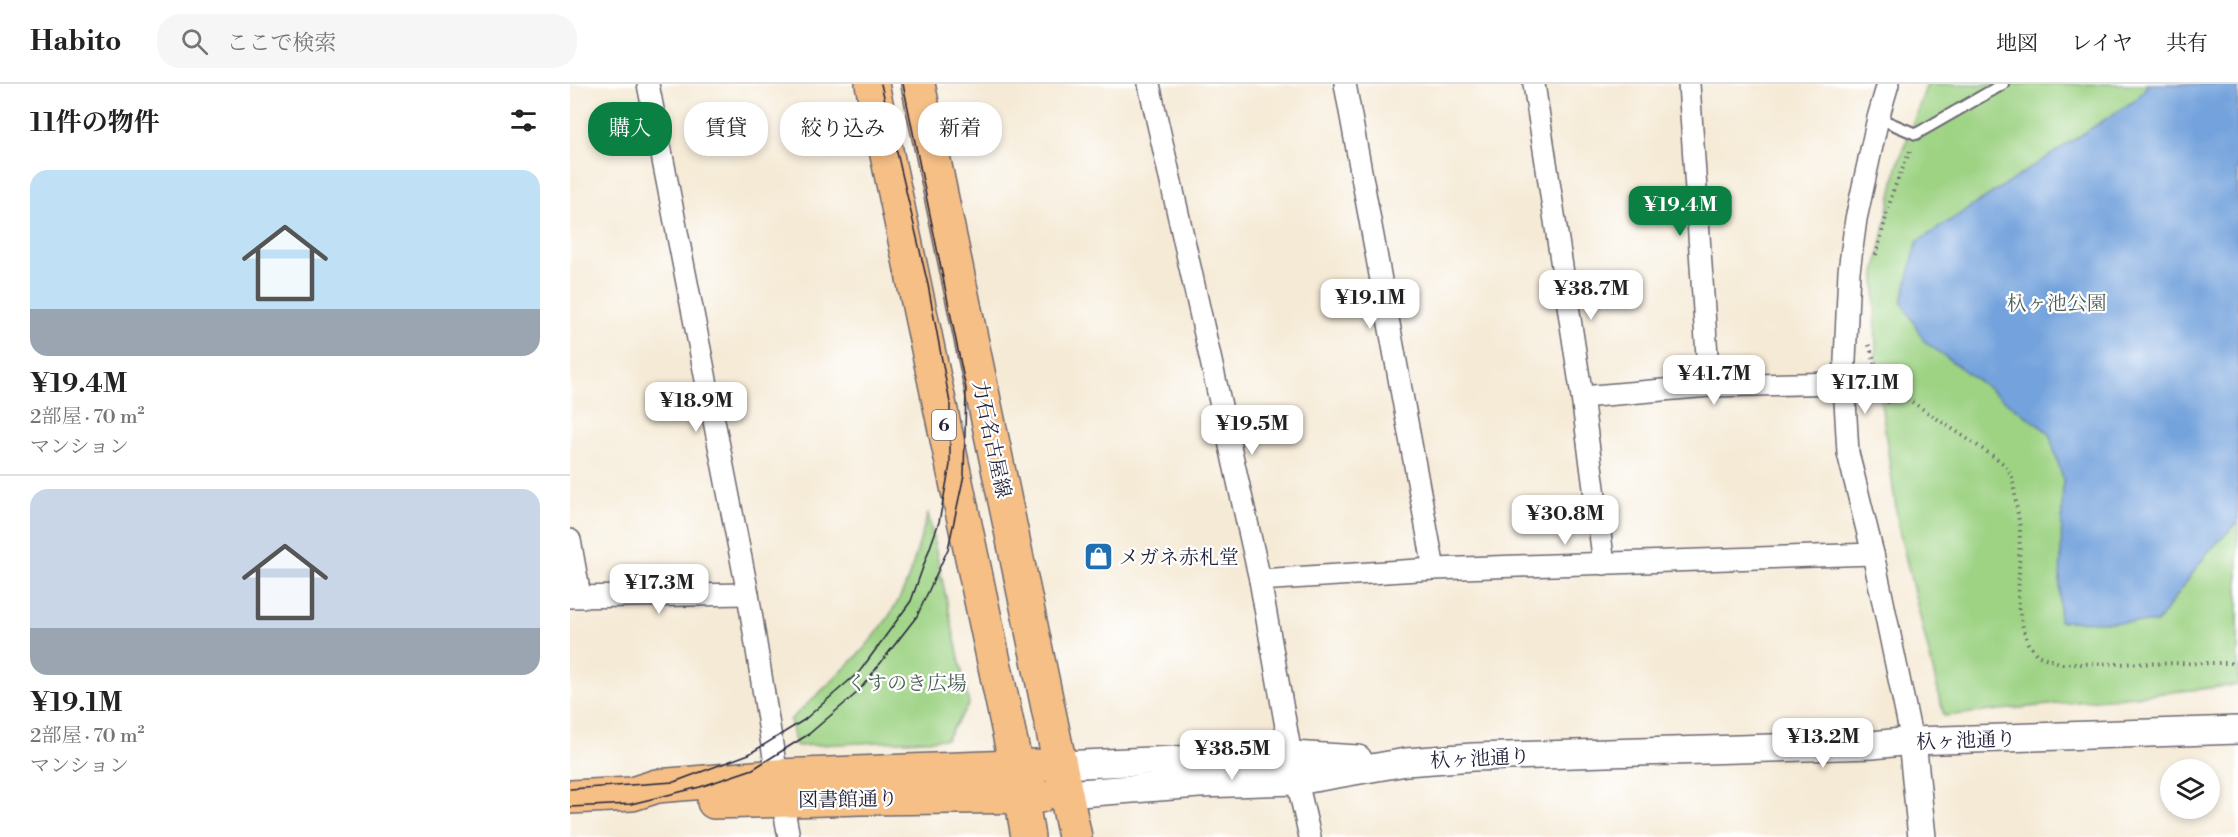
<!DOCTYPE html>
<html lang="ja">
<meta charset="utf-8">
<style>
:root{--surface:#fff;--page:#f6f6f6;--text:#222;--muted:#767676;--line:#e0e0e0;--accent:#0b8043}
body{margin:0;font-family:"Libre Bodoni","Noto Serif JP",serif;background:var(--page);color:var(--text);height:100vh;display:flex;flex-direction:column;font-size:22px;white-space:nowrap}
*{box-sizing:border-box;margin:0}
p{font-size:20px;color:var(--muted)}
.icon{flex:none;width:33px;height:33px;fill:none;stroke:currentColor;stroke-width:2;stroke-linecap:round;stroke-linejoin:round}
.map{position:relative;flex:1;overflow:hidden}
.drawer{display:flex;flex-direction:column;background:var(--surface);width:570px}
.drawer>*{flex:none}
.guide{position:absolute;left:18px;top:18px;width:570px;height:54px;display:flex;gap:12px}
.controls{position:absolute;left:1590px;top:675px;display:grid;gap:12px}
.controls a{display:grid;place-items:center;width:60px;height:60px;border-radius:50%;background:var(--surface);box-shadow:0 3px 9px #0003;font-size:30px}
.price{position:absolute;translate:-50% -51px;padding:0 14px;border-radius:12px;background:#fff;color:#222;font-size:20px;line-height:39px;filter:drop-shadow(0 2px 3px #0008)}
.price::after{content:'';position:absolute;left:50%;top:36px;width:18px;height:14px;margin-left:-9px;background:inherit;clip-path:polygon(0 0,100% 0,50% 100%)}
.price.selected{background:var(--accent);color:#fff}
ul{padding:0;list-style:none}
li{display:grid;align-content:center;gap:12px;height:318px;padding:0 30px}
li+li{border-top:2px solid var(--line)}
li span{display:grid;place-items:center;height:186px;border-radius:18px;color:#555}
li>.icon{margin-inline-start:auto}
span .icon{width:108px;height:108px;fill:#fffc;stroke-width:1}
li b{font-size:26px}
h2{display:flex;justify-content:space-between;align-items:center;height:72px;padding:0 30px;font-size:26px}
.tag{padding:0 21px;border-radius:24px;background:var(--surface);box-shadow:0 3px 9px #0003;font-size:21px;line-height:54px}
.tag.selected{background:var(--accent);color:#fff}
header{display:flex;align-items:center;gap:36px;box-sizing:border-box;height:84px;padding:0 30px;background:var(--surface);border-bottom:2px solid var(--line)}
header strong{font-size:28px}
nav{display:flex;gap:33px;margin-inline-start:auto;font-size:21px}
.search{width:420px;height:54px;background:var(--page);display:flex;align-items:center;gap:15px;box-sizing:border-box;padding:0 21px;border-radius:24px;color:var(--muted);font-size:22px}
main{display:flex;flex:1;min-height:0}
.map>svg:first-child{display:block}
</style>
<header>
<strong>Habito</strong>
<div class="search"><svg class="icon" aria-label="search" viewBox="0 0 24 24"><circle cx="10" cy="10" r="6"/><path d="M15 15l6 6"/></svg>ここで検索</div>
<nav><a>地図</a><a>レイヤ</a><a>共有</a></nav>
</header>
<main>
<section class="drawer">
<h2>11件の物件<svg class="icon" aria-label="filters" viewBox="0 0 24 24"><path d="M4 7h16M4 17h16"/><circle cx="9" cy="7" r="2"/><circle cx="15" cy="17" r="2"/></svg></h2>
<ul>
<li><span style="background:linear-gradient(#bfe0f5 75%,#9aa5b1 0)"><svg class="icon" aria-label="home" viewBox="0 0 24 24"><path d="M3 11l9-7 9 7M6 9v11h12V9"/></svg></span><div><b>¥19.4M</b><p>2部屋 · 70 m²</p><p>マンション</p></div></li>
<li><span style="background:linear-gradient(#c9d6e8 75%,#9aa5b1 0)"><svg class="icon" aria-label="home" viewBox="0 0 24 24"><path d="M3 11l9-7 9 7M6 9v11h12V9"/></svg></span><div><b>¥19.1M</b><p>2部屋 · 70 m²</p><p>マンション</p></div></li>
</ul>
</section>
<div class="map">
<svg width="1668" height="753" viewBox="0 0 1668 753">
<rect width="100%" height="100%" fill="#fff"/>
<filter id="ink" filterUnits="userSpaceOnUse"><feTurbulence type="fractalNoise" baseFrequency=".0167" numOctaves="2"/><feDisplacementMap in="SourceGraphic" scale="12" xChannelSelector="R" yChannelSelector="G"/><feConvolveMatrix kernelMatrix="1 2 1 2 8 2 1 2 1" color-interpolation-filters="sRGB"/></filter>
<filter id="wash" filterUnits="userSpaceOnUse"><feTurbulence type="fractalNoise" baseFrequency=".008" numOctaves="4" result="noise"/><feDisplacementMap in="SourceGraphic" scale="24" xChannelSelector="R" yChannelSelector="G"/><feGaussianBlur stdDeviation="1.35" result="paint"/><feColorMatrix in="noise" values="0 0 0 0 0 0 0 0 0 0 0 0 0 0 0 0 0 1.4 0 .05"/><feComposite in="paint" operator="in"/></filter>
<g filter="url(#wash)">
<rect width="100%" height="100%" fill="#f5ead5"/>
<g fill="#9ed384" stroke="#607a60" stroke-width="1.5">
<path d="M1357 0H1668V601L1374 632 1329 446 1306 283 1305 190 1327 83Z"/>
<path d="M358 430 399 620 376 655 226 662 220 636C261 597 311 557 334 505 344 481 350 455 358 430Z"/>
</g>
<path fill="#73a2dc" stroke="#4a628c" stroke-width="1.5" d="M1578 0H1668V438L1638 468 1587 539 1489 537 1493 395 1479 349 1354 257 1332 218 1347 158 1568 14Z"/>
</g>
<g filter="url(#ink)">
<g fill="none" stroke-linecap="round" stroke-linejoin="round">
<defs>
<path id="service" d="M1308 34 1346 50 1433 0"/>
<g id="minor">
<path d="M78 0 178 510 207 692"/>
<path d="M579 0 690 496 721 671 740 753"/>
<path d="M775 0 864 485"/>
<path d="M964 0 1012 313 1034 480"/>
<path d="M1119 0 1139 302"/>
<path d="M1318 0 1308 34 1286 135 1279 187 1274 299 1278 369 1303 470 1342 657"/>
<path d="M1012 313 1139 302 1274 299"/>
<path d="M0 456 10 512"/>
<path d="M690 496 864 485 1303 470"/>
<path d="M0 513 178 510"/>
<path d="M212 716 219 753"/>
</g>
<g id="tertiary">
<path d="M1342 657 1352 753"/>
<path d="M489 681 721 671 788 675"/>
<path d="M496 710 629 700 727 697 836 678 903 673 1302 661 1342 657 1668 646"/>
</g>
<g id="primary">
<path d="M302 0 446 682 458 753"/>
<path d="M348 0 505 753"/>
<path d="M0 713 62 710 87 702 207 692 467 682"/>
<path d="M144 718 292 714 470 712"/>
</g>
</defs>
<use href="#service" stroke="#6c6871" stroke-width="14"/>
<use href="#minor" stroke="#6c6871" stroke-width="24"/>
<use href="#tertiary" stroke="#6c6871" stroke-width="30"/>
<use href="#primary" stroke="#6c6871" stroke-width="36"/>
<g stroke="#6c6871" stroke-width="4" stroke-dasharray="1.5 4.5" stroke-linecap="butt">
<path d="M1306 171 1323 107 1340 67"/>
<path d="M1299 261 1320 323"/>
<path d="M1312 298 1426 374 1435 381 1442 392 1450 444 1448 522 1453 543 1458 559 1467 571 1492 580 1662 579 1668 577"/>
</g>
<use href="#service" stroke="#fff" stroke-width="10"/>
<use href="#minor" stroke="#fff" stroke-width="21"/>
<use href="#tertiary" stroke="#fff" stroke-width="27"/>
<use href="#primary" stroke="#f5bf86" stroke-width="33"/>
<g stroke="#22223b" stroke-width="1.5">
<path d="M0 705 104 698 179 670 234 636 290 587 341 517 369 438 380 381V319L358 201 311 0"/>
<path d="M0 723 61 720 130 703 183 685 239 650 288 608 347 532 378 465 394 391 396 305 333 0"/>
</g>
</g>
</g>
<defs>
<symbol id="shop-square" viewBox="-11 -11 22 22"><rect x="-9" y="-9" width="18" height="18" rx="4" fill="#1f6fb2" stroke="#fff"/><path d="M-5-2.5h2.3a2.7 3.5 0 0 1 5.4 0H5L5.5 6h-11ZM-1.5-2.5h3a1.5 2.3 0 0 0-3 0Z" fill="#fff"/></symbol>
</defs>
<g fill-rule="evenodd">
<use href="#shop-square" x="512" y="456" width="33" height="33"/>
</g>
<g text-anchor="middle" stroke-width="4.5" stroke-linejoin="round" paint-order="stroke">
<rect fill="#fff" stroke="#646476" stroke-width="1.5" x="362" y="326" width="24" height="30" rx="4.5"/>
<g font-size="18" font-weight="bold" fill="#22223b">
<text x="374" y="347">6</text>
</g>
<g font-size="20" fill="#4d6055" stroke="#fff">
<text x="1487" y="226">杁ヶ池公園</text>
<text x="337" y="606">くすのき広場</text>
</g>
<g font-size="20" fill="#22223b" stroke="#fff">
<text transform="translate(422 355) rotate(78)" y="7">力石名古屋線</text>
<text transform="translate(1396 656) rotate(-2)" y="7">杁ヶ池通り</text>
<text transform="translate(910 674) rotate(-3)" y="7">杁ヶ池通り</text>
<text transform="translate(278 715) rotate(-1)" y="7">図書館通り</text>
</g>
<g font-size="20" fill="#22223b" stroke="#fff" text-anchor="start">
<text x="549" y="480">メガネ赤札堂</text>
</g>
</g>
</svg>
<div class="controls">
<a><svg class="icon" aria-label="layers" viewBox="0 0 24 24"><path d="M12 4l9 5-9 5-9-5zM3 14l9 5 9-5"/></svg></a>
</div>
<b class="price selected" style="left:1110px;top:153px">¥19.4M</b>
<b class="price" style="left:1021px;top:237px">¥38.7M</b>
<b class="price" style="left:800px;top:246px">¥19.1M</b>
<b class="price" style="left:1144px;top:322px">¥41.7M</b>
<b class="price" style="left:1295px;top:331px">¥17.1M</b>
<b class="price" style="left:126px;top:349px">¥18.9M</b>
<b class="price" style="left:682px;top:372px">¥19.5M</b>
<b class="price" style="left:995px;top:462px">¥30.8M</b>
<b class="price" style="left:89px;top:531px">¥17.3M</b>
<b class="price" style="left:1253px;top:685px">¥13.2M</b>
<b class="price" style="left:662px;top:697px">¥38.5M</b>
<div class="guide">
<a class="tag selected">購入</a>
<a class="tag">賃貸</a>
<a class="tag">絞り込み</a>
<a class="tag">新着</a>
</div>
</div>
</main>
